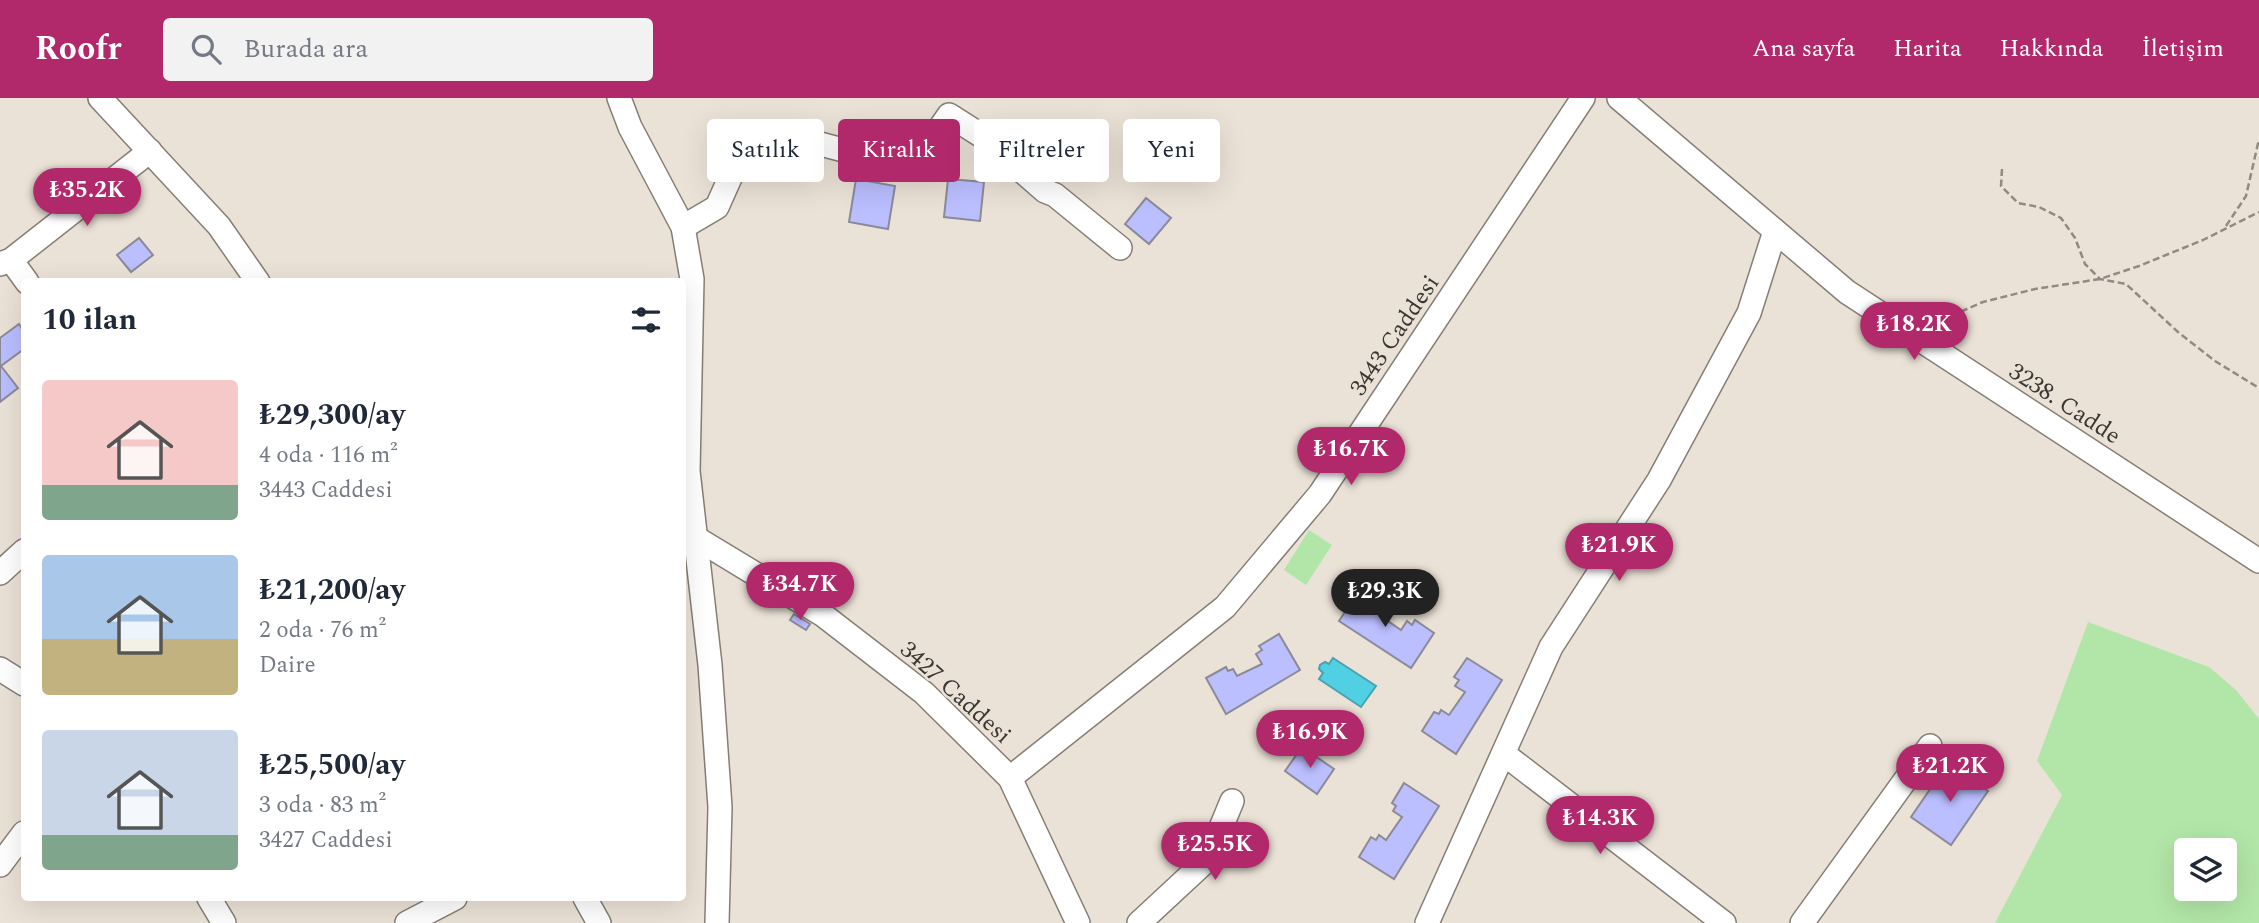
<!DOCTYPE html>
<html lang="tr">
<meta charset="utf-8">
<style>
:root{--surface:#fff;--page:#f2f2f3;--text:#1f2937;--muted:#747a83;--accent:#b1296b}
body{margin:0;font-family:Spectral,serif;background:var(--page);color:var(--text);height:100vh;display:flex;flex-direction:column;font-size:26px;white-space:nowrap}
*{box-sizing:border-box;margin:0}
p{font-size:23px;color:var(--muted)}
.icon{flex:none;width:38px;height:38px;fill:none;stroke:currentColor;stroke-width:2;stroke-linecap:round;stroke-linejoin:round}
.map{position:relative;flex:1;overflow:hidden}
.side{position:absolute;left:21px;top:180px;width:665px;height:623px;display:flex;flex-direction:column;background:var(--surface);border-radius:7px;box-shadow:0 7px 28px #0002}
.side>*{flex:none}
.top-card{position:absolute;left:707px;top:21px;width:665px;height:63px;display:flex;gap:14px}
.fabs{position:absolute;left:2174px;top:740px;display:grid;gap:14px}
.fabs a{display:grid;place-items:center;width:63px;height:63px;border-radius:7px;background:var(--surface);box-shadow:0 7px 28px #0002;font-size:35px}
.price{position:absolute;translate:-50% -60px;padding:0 16px;border-radius:24px;background:var(--accent);color:#fff;font-size:23px;line-height:46px;filter:drop-shadow(0 2px 4px #0008)}
.price::after{content:'';position:absolute;left:50%;top:42px;width:21px;height:16px;margin-left:-10px;background:inherit;clip-path:polygon(0 0,100% 0,50% 100%)}
.price.active{background:#222;color:#fff}
ul{padding:0;list-style:none}
li{display:flex;align-items:center;gap:21px;height:175px;padding:0 21px}
li span{display:grid;place-items:center;flex:none;width:196px;height:140px;border-radius:7px;color:#555}
li>.icon{margin-inline-start:auto}
span .icon{width:84px;height:84px;fill:#fffc;stroke-width:1}
li b{font-size:30px}
h2{display:flex;justify-content:space-between;align-items:center;height:84px;padding:0 21px;font-size:30px}
.tag{padding:0 24px;border-radius:7px;background:var(--surface);box-shadow:0 7px 28px #0002;font-size:24px;line-height:63px}
.tag.active{background:var(--accent);color:#fff}
header{display:flex;align-items:center;gap:42px;box-sizing:border-box;height:98px;padding:0 35px;background:var(--accent);color:#fff}
header strong{font-size:33px}
nav{display:flex;gap:38px;margin-inline-start:auto;font-size:24px}
.search{width:490px;height:63px;background:var(--page);display:flex;align-items:center;gap:18px;box-sizing:border-box;padding:0 24px;border-radius:7px;color:var(--muted);font-size:26px}
.map>svg:first-child{display:block}
</style>
<header>
<strong>Roofr</strong>
<div class="search"><svg class="icon" aria-label="search" viewBox="0 0 24 24"><circle cx="10" cy="10" r="6"/><path d="M15 15l6 6"/></svg>Burada ara</div>
<nav><a>Ana sayfa</a><a>Harita</a><a>Hakkında</a><a>İletişim</a></nav>
</header>
<div class="map">
<svg width="2259" height="825" viewBox="0 0 2259 825">
<rect width="100%" height="100%" fill="#ebe2d7"/>
<g fill="#b2e6a8" fill-rule="evenodd">
<path d="M1309 432 1332 447 1306 487 1284 472Z"/>
<path d="M2088 524 2209 569 2236 592 2259 621V825H1995L2062 697 2037 663ZM2186 752H2224V791H2186Z"/>
</g>
<path fill="#51d0e4" stroke="#4aa2af" stroke-width="2" d="M1333 560 1376 588 1361 609 1319 581 1323 575 1319 571 1320 567 1325 564 1329 566Z"/>
<g fill="#bbbeff" stroke="#8a8b97" stroke-width="2">
<path d="M1070 30 1083 45 1066 61 1052 46Z"/>
<path d="M856 81 895 88 888 131 849 124Z"/>
<path d="M948 81 984 84 980 123 944 119Z"/>
<path d="M1146 100 1171 120 1149 146 1125 126Z"/>
<path d="M139 140 153 157 131 174 117 157Z"/>
<path d="M19 226 24 234V251L1 268 18 290 0 304V240Z"/>
<path d="M1362 488 1381 501 1378 506 1383 509 1378 516 1401 532 1407 523 1412 527 1415 522 1434 535 1411 570 1339 523Z"/>
<path d="M794 516 810 526 806 532 790 522Z"/>
<path d="M1279 536 1300 572 1226 616 1206 580 1226 569 1228 573 1233 571 1237 578 1262 566 1256 556 1262 552 1259 548Z"/>
<path d="M1467 560 1502 582 1456 656 1422 633 1434 614 1439 616 1441 612 1449 617 1465 594 1455 588 1459 582 1454 579Z"/>
<path d="M1302 649 1334 671 1317 696 1285 673Z"/>
<path d="M1948 665 1988 693 1951 747 1911 719Z"/>
<path d="M1404 685 1439 708 1394 781 1359 759 1371 739 1376 742 1379 737 1386 742 1402 719 1393 713 1396 708 1392 705Z"/>
</g>
<g fill="none" stroke-linecap="round" stroke-linejoin="round">
<defs>
<g id="minor">
<path d="M100 0 219 128 258 184"/>
<path d="M619 0 630 29 683 129 692 181 688 373 710 567 720 709 717 825"/>
<path d="M1619 0 1847 194 2259 463"/>
<path d="M683 129 717 109 741 55 759 37 790 38 896 66H915L949 17 982 38 1045 93 1055 97 1120 150"/>
<path d="M11 162 27 184"/>
<path d="M0 166 11 162 150 53"/>
<path d="M696 440 823 517 924 595 1010 680 1078 825"/>
<path d="M0 475 24 453"/>
<path d="M0 571 24 586"/>
<path d="M1504 656 1724 825"/>
<path d="M1010 680 1225 509 1320 396 1583 0"/>
<path d="M0 767 24 735"/>
<path d="M209 800 224 825"/>
<path d="M585 800 599 825"/>
<path d="M407 825 455 800"/>
<path d="M1139 825 1208 761 1232 703"/>
<path d="M1427 825 1551 549 1659 382 1749 215 1775 133"/>
<path d="M1802 825 1930 648"/>
</g>
</defs>
<use href="#minor" stroke="#867e74" stroke-width="26"/>
<g stroke="#918a83" stroke-width="2.5" stroke-dasharray="7 3.5" stroke-linecap="butt">
<path d="M2002 71 2001 88 2018 105 2039 109 2061 120 2075 140 2085 166 2100 181 2126 186 2178 234 2215 263 2259 290"/>
<path d="M2226 128 2246 98 2259 41"/>
<path d="M1932 226 1983 204 2035 191 2100 181 2139 168 2203 142 2259 114"/>
</g>
<use href="#minor" stroke="#fff" stroke-width="23"/>
</g>
<g text-anchor="middle" stroke-width="5" stroke-linejoin="round" paint-order="stroke">
<g font-size="24" fill="#3b3733" stroke="#ebe2d7">
<text transform="translate(1394 237) rotate(-56)" y="8">3443 Caddesi</text>
<text transform="translate(2065 305) rotate(33)" y="8">3238. Cadde</text>
<text transform="translate(956 594) rotate(42)" y="8">3427 Caddesi</text>
</g>
</g>
</svg>
<div class="fabs">
<a><svg class="icon" aria-label="layers" viewBox="0 0 24 24"><path d="M12 4l9 5-9 5-9-5zM3 14l9 5 9-5"/></svg></a>
</div>
<b class="price" style="left:87px;top:130px">₺35.2K</b>
<b class="price" style="left:1914px;top:264px">₺18.2K</b>
<b class="price" style="left:1351px;top:389px">₺16.7K</b>
<b class="price" style="left:1619px;top:485px">₺21.9K</b>
<b class="price" style="left:800px;top:524px">₺34.7K</b>
<b class="price active" style="left:1385px;top:531px">₺29.3K</b>
<b class="price" style="left:1310px;top:672px">₺16.9K</b>
<b class="price" style="left:1950px;top:706px">₺21.2K</b>
<b class="price" style="left:1600px;top:758px">₺14.3K</b>
<b class="price" style="left:1215px;top:784px">₺25.5K</b>
<div class="top-card">
<a class="tag">Satılık</a>
<a class="tag active">Kiralık</a>
<a class="tag">Filtreler</a>
<a class="tag">Yeni</a>
</div>
<section class="side">
<h2>10 ilan<svg class="icon" aria-label="filters" viewBox="0 0 24 24"><path d="M4 7h16M4 17h16"/><circle cx="9" cy="7" r="2"/><circle cx="15" cy="17" r="2"/></svg></h2>
<ul>
<li><span style="background:linear-gradient(#f6c9c9 75%,#7fa58c 0)"><svg class="icon" aria-label="home" viewBox="0 0 24 24"><path d="M3 11l9-7 9 7M6 9v11h12V9"/></svg></span><div><b>₺29,300/ay</b><p>4 oda · 116 m²</p><p>3443 Caddesi</p></div></li>
<li><span style="background:linear-gradient(#a9c7e8 60%,#c2b280 0)"><svg class="icon" aria-label="home" viewBox="0 0 24 24"><path d="M3 11l9-7 9 7M6 9v11h12V9"/></svg></span><div><b>₺21,200/ay</b><p>2 oda · 76 m²</p><p>Daire</p></div></li>
<li><span style="background:linear-gradient(#c9d6e8 75%,#7fa58c 0)"><svg class="icon" aria-label="home" viewBox="0 0 24 24"><path d="M3 11l9-7 9 7M6 9v11h12V9"/></svg></span><div><b>₺25,500/ay</b><p>3 oda · 83 m²</p><p>3427 Caddesi</p></div></li>
</ul>
</section>
</div>
